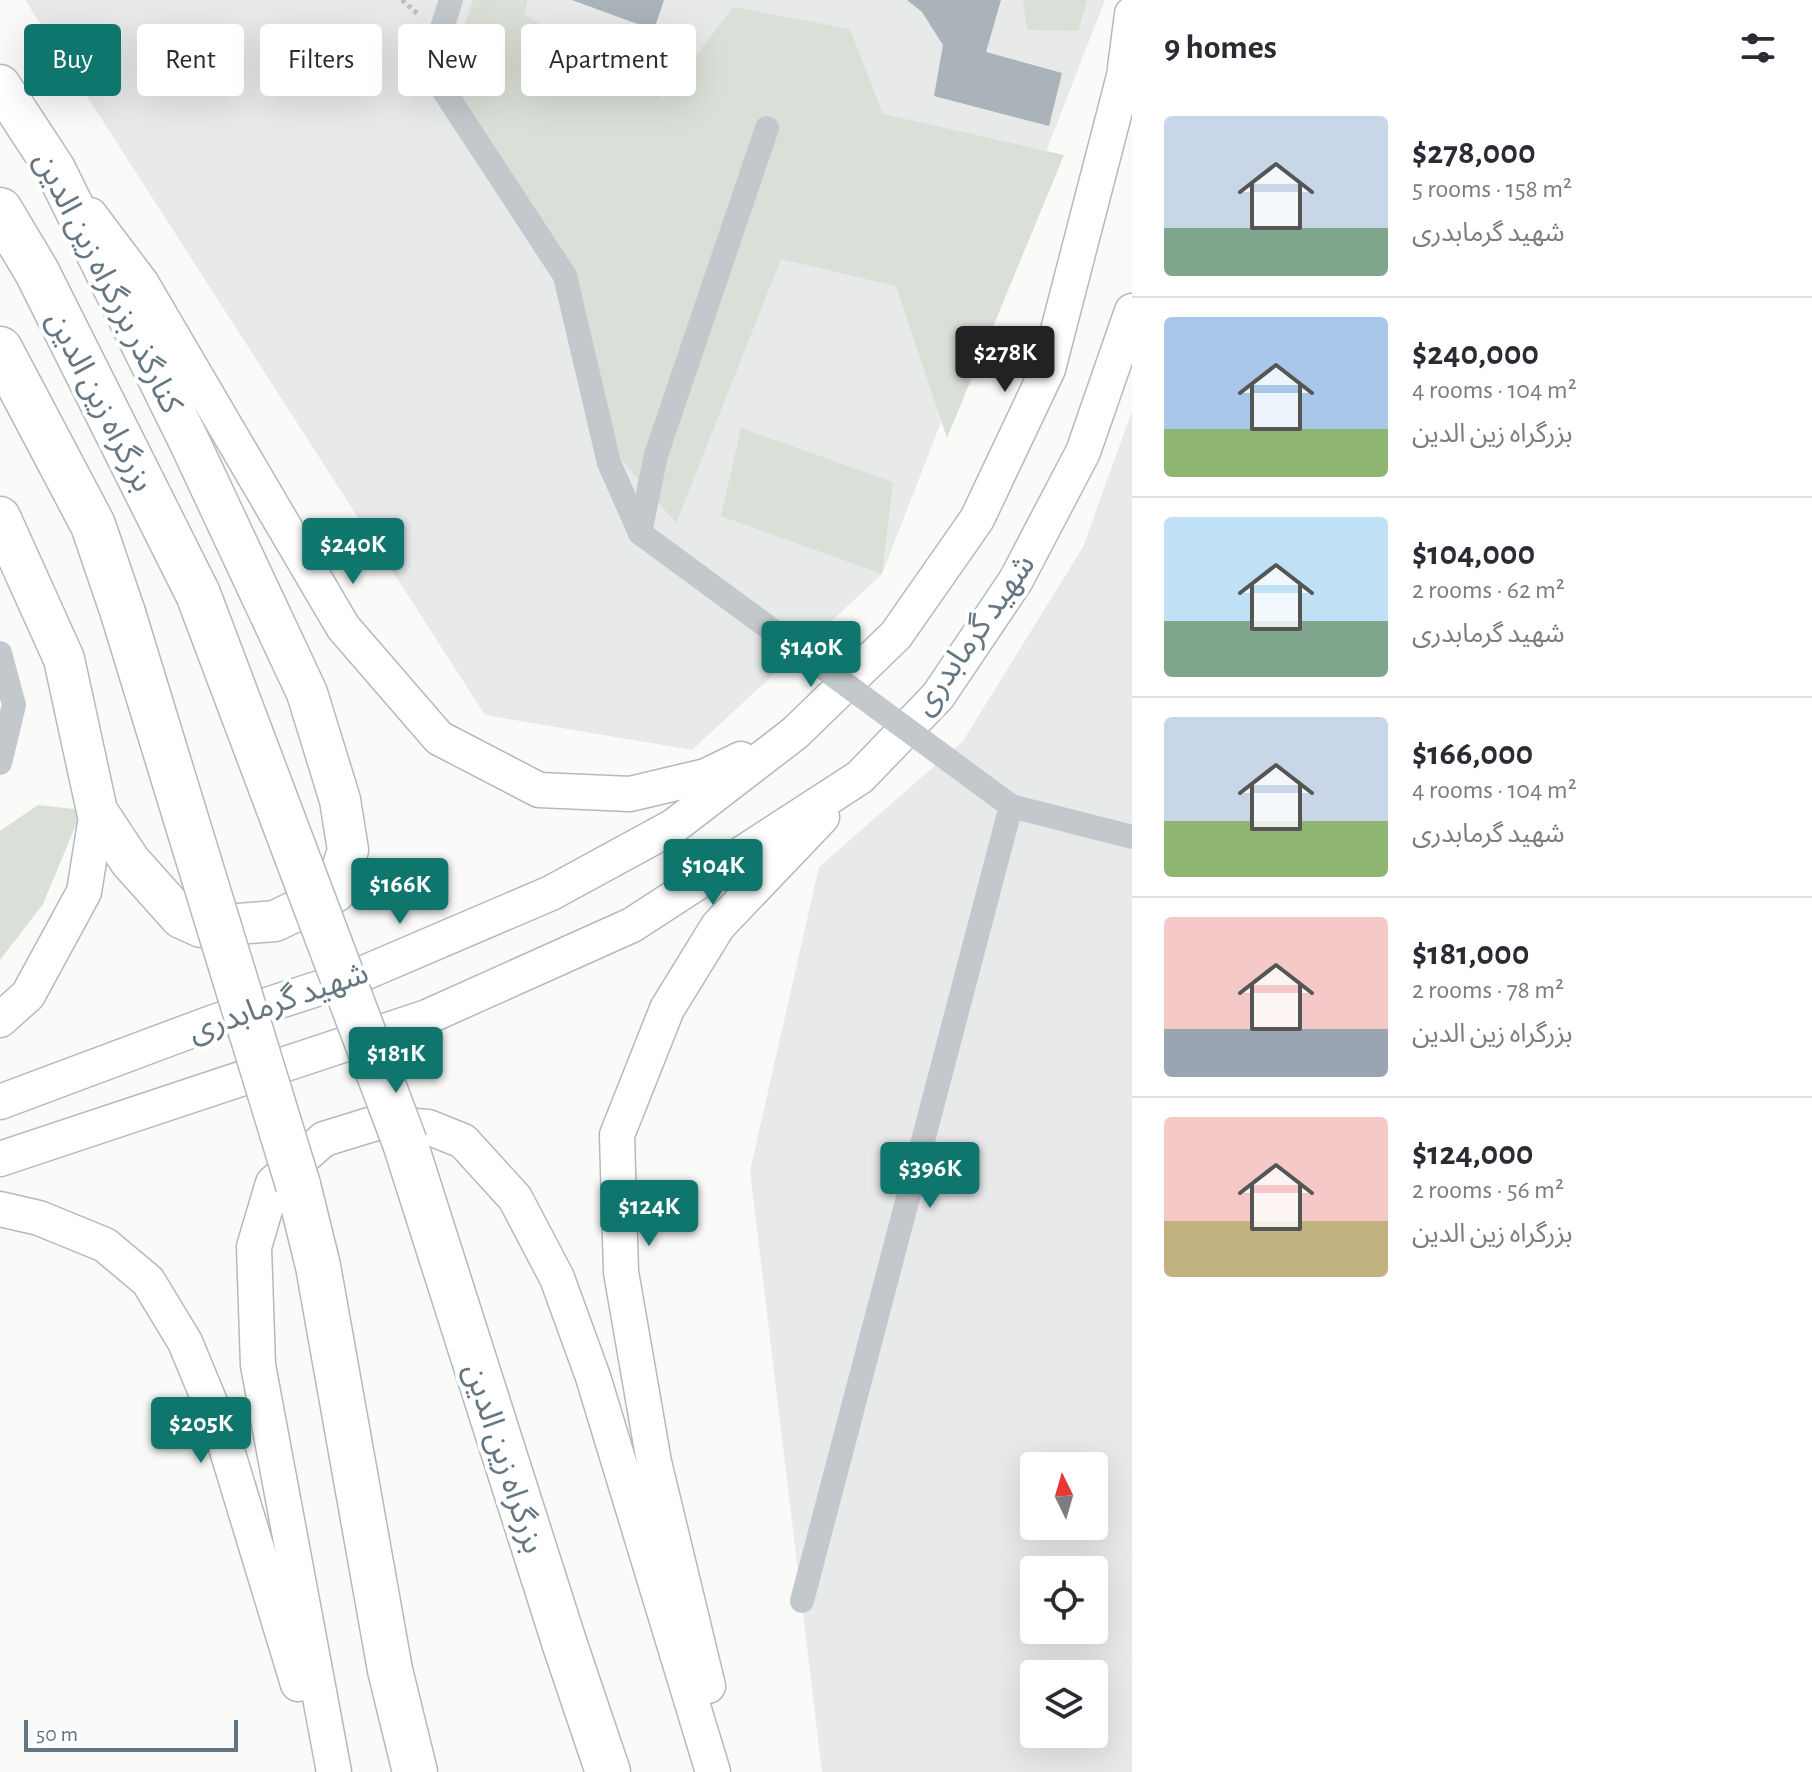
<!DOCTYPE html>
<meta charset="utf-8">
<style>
:root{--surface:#fff;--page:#f7f7f7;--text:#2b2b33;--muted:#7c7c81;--line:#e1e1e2;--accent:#0f766e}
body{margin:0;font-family:"Alegreya Sans","Noto Sans Arabic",sans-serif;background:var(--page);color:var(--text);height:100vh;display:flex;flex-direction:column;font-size:30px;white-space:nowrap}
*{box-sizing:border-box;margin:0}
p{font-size:26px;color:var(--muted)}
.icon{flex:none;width:44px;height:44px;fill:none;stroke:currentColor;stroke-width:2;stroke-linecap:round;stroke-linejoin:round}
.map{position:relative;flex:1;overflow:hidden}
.sheet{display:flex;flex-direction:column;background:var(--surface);width:680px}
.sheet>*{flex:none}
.top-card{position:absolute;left:24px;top:24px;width:760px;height:72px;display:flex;gap:16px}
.needle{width:52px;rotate:355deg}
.controls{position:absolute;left:1020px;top:1452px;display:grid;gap:16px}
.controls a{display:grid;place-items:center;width:88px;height:88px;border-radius:8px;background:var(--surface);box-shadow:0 8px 32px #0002;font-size:40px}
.scale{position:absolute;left:24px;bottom:20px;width:214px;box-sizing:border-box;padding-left:8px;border:4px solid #657683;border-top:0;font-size:22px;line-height:28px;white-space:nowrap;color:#657683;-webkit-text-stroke:6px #fff;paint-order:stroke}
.price{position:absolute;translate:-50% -68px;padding:0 18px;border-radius:8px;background:var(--accent);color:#fff;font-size:26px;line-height:52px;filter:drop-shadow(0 2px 4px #0008)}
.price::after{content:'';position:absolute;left:50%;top:48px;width:24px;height:18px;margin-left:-12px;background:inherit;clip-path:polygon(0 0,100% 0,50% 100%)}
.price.on{background:#222;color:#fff}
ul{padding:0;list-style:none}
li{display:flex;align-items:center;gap:24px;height:200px;padding:0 32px}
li+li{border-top:2px solid var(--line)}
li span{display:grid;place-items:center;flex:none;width:224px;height:160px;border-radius:8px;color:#555}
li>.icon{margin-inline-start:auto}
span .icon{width:96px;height:96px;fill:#fffc;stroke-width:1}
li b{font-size:34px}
h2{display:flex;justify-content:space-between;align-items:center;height:96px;padding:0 32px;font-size:34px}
.tag{padding:0 28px;border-radius:8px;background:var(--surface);box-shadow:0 8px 32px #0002;font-size:28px;line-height:72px}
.tag.on{background:var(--accent);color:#fff}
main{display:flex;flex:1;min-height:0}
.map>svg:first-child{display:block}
</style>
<main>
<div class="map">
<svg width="1132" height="1772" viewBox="0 0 1132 1772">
<rect width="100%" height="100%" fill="#fafaf8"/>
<g fill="#e8e9e9" fill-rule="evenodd">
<path d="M25 0H1105L882 574 692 750 485 715Z"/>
<path d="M1132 411V1772H822L750 1171 819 867 963 741 1083 547ZM1034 1466H1094V1526H1034ZM1034 1570H1094V1630H1034ZM1034 1674H1094V1734H1034Z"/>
</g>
<g fill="#dadfd7">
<path d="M473 0H528L524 14 664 98 733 7 850 29 883 114 1064 155 947 438 896 286 781 259 676 523 599 434 565 276 447 79Z"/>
<path d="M1023 0H1087L1078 31 1027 30Z"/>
<path d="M741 428 893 482 882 574 721 516Z"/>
<path d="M38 805 82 810 43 904 0 960V831Z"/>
</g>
<g fill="#aab3b9">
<path d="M572 0H664L654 30Z"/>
<path d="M907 0H1001L986 52 1062 73 1049 126 934 96 943 45 922 12Z"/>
</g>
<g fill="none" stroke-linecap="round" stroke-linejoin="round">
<defs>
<g id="secondary">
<path d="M90 215 142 284 343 627 439 738 539 790 630 794 706 776 741 759"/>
<path d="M0 1020 28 995 84 892 97 811"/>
<path d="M0 1102 214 1022 357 976 551 893 674 826 795 733 896 635 977 519 1048 369 1124 76 1132 14"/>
<path d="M0 1159 427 1017 632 925 860 777 938 696 1016 580 1083 452 1132 311"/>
<path d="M0 1209 39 1218 105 1245 148 1281 185 1342 219 1424 298 1684"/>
<path d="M708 1686 654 1462 621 1272 617 1135 667 1009 718 926 822 817"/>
<path d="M334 1772 258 1365 254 1247 273 1183 324 1139 376 1123 428 1127 463 1141 515 1198 557 1278 593 1377 713 1772"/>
</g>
<path id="primary" d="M0 85 55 169 189 441 307 693 340 800 348 850 335 892 275 921 201 927 181 918 130 861 97 811 64 659 0 517"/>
<g id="highway">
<path d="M0 210 37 272 198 594"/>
<path d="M0 349 93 525 123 613"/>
<path d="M405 1143 565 1645 608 1772"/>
<path d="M298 1185 318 1266 390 1670 415 1772"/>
</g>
</defs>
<use href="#secondary" stroke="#b3babf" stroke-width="37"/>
<use href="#primary" stroke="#b5babe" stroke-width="43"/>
<use href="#highway" stroke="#b4b9bd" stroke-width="47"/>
<path stroke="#bbbfc2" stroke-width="5" stroke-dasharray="4 4" stroke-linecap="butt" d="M402 0 419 15"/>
<g stroke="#c3c8cc" stroke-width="24">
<path d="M451 0 440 34V85L565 276 609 463 640 533"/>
<path d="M640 533 656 455 767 128"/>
<path d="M0 653 14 705 0 763"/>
<path d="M802 1601 1011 806 1132 837"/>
</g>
<use href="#secondary" stroke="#fff" stroke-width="34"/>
<use href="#primary" stroke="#fff" stroke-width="40"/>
<use href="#highway" stroke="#fff" stroke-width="44"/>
<defs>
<g id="highway-bridge">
<path d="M198 594 405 1143"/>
<path d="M123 613 298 1185"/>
</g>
</defs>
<use href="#highway-bridge" stroke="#b4b9bd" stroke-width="47" stroke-linecap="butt"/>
<path stroke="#c3c8cc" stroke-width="24" d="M640 533 1011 806"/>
<use href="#highway-bridge" stroke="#fff" stroke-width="44"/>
</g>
<g text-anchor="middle" stroke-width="8" stroke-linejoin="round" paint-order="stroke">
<g font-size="32" fill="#657683" stroke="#fff">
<text transform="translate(109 282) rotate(63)" y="11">کنارگذر بزرگراه زین الدین</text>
<text transform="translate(101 401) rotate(63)" y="11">بزرگراه زین الدین</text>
<text transform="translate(973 634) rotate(-55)" y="11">شهید گرمابدری</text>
<text transform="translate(278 1001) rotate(-19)" y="11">شهید گرمابدری</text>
<text transform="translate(505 1458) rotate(72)" y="11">بزرگراه زین الدین</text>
</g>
</g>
</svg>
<div class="controls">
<a><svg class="needle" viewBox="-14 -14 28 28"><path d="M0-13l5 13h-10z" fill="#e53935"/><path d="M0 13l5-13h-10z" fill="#7c7c81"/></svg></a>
<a><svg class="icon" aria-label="locate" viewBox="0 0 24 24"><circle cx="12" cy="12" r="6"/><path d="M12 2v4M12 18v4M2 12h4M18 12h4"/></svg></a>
<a><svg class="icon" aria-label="layers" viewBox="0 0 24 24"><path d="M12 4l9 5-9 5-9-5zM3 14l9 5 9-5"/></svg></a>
</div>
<div class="scale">50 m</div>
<b class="price on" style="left:1005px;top:394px">$278K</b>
<b class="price" style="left:353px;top:586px">$240K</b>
<b class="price" style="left:811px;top:689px">$140K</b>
<b class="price" style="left:713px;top:907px">$104K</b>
<b class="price" style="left:400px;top:926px">$166K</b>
<b class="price" style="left:396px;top:1095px">$181K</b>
<b class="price" style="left:930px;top:1210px">$396K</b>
<b class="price" style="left:649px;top:1248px">$124K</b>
<b class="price" style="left:201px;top:1465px">$205K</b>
<div class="top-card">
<a class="tag on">Buy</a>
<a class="tag">Rent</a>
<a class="tag">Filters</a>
<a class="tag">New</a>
<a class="tag">Apartment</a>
</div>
</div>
<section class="sheet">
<h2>9 homes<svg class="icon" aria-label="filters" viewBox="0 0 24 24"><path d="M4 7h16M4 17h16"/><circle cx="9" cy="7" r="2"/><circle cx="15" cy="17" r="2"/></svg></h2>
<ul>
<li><span style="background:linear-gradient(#c9d6e8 70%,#7fa58c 0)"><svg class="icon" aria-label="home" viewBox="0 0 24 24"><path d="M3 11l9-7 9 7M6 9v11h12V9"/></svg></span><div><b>$278,000</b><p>5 rooms · 158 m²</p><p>شهید گرمابدری</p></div></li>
<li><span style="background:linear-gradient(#a9c7e8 70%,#8fb573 0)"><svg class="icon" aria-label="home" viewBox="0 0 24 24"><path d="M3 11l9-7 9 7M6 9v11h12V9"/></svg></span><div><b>$240,000</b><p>4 rooms · 104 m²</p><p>بزرگراه زین الدین</p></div></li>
<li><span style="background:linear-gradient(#bfe0f5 65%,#7fa58c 0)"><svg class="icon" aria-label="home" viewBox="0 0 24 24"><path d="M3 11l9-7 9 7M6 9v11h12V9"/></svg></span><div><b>$104,000</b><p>2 rooms · 62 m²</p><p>شهید گرمابدری</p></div></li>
<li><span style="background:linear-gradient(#c9d6e8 65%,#8fb573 0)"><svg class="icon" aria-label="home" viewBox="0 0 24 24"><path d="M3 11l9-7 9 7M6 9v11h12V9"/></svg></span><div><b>$166,000</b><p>4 rooms · 104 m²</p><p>شهید گرمابدری</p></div></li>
<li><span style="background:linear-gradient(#f6c9c9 70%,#9aa5b1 0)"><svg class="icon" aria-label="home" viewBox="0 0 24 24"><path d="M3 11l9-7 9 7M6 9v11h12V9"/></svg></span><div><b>$181,000</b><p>2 rooms · 78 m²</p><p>بزرگراه زین الدین</p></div></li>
<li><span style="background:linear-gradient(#f6c9c9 65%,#c2b280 0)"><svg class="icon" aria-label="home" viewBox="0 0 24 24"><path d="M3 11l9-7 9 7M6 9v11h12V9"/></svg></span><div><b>$124,000</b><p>2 rooms · 56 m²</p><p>بزرگراه زین الدین</p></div></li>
</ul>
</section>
</main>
